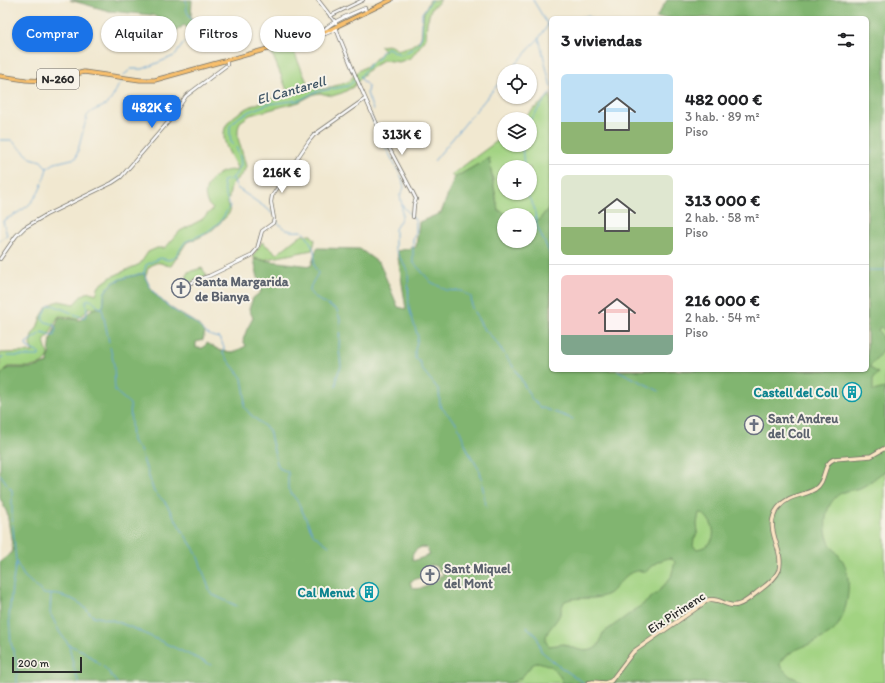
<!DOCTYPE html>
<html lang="es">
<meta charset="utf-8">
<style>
:root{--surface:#fff;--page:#f2f2f2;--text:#202124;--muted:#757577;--line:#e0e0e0;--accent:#1a73e8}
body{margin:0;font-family:Itim,sans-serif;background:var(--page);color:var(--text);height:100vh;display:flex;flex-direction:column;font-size:15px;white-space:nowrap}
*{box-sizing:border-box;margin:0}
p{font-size:13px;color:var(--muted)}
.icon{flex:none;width:22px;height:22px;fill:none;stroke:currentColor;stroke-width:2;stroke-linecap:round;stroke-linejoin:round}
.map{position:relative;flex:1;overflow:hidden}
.drawer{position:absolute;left:549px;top:16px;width:320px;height:356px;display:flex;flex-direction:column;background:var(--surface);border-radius:6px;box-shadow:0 1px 3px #0004}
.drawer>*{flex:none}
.top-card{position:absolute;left:12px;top:16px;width:380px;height:36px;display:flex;gap:8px}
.fabs{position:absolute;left:497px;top:64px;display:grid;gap:8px}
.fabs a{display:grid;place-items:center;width:40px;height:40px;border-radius:50%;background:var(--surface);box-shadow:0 1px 3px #0004;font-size:20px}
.scale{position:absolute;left:12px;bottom:10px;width:70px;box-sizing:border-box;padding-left:4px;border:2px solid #2b2b2b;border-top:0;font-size:11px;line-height:14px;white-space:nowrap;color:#2b2b2b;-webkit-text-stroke:3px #f7f3e8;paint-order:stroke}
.price{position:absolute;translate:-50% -34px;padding:0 9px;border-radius:8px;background:#fff;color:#222;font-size:13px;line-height:26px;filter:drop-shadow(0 1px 2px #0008)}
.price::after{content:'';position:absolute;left:50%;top:24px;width:12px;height:9px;margin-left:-6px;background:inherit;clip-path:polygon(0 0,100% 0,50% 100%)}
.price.selected{background:var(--accent);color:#fff}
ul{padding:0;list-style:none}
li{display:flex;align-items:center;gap:12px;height:100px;padding:0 12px}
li+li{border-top:1px solid var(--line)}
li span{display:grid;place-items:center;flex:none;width:112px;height:80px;border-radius:6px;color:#555}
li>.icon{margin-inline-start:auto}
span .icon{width:48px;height:48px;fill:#fffc;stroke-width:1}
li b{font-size:17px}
h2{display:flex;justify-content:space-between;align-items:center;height:48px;padding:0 12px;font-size:17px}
.chip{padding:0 14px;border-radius:18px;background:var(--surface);box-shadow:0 1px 3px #0004;font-size:14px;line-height:36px}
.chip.selected{background:var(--accent);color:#fff}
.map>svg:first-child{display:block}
</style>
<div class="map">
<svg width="885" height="683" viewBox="0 0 885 683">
<rect width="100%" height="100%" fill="#f7f3e8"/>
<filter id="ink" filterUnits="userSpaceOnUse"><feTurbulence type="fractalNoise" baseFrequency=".025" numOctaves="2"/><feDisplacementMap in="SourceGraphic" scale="8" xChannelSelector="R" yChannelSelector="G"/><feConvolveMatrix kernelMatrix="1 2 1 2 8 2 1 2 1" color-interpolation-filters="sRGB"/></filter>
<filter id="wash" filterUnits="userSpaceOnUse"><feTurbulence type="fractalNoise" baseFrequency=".012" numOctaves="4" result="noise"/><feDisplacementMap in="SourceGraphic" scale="16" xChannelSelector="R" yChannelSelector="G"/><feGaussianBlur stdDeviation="0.9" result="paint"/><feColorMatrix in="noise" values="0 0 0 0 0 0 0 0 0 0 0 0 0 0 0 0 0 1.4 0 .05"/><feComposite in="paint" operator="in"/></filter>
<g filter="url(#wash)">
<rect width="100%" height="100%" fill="#f1e8d0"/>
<g fill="#a2d382" stroke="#667f56" fill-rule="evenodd">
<path d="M430 0H441L431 9 427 22 426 38 411 58 399 62 383 60 368 70 353 87 342 93 332 96 320 93 314 94 299 102 250 115 240 122 238 129V138L246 166C244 175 237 178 232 184 230 187 230 197 227 203L230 211 228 215 210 232 198 238 187 242 171 266C160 265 160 258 148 268L146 275 144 279 97 313 90 307C73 326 79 316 59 316 54 322 53 329 49 335 48 337 46 338 45 340 42 347 56 358 41 364 30 369 18 366 7 367L0 380V353L33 352 30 345 32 335 37 328 41 317 47 307 54 303 59 301 74 304C80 297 86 289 96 294L99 286 111 277 140 264 148 252 157 248H164L167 246 180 231 201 220 213 209C211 207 208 205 207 202 199 187 220 166 236 171L237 168C232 157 223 145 224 133 225 111 272 97 289 95L271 51 291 45 309 87 324 89 348 82 358 71 370 64 384 50 380 46C387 45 392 44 397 50L411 46 421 39 424 11Z"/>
<path d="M551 95V205L539 220 534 222 530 221V215H509L498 210 489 158 454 178 451 175 504 136V145H530V119H524L529 113ZM504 167H530V193H504Z"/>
<path d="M885 203V683H506L438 576 446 575 867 370Z"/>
<path d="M303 235H311L315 240 314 245 312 250 263 260 254 258 253 256 262 242 277 254 298 237Z"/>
<path d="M202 268 207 276 195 280 188 284 186 280 188 272Z"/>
</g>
<g fill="#81b570" stroke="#56704e" fill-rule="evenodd">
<path d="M70 0H192L191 16 196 28 188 29 184 25 177 31C160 30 166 20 152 15L109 11Z"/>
<path d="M667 0H885V331L881 327 878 329C880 333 882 337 883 341 885 352 876 358 870 366L871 368 878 373 873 379V391L885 388V471C877 476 868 485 860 488 850 491 842 490 835 498 824 509 823 530 830 544 834 550 839 555 843 561 853 580 848 611 836 628 830 637 804 646 793 651 789 654 785 657 781 660L780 666 790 676 805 683H563C557 669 553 666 538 662L532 665 521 678 511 683H0V562L11 553 13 550 7 513 0 498V376L8 368H33L48 363 51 338 59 317 80 320C86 314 92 306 102 308 105 303 103 297 105 292 111 278 131 277 144 273 153 300 171 308 194 322 199 324 201 329 205 332L203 340 196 342V348H203L207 343 221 351 234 352 246 346 243 340 247 329 253 318 249 309 253 298 261 292 254 259 311 266 317 248 360 249 380 264 398 307 406 309 397 251 416 247 419 222 441 213 454 178 489 158 498 210 509 215H504V241H530V221L534 222 539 220 551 205V370H867V18H656ZM699 513H702C717 525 719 545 697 549L693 546 694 539 698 532 697 524ZM422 547 427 548 430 555 413 561C410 554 416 549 422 547ZM671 558 675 562 671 577 660 590 646 602 603 633C601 636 601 639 600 642 593 657 575 649 564 644L549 646C539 636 555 625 559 616 562 611 561 606 565 601 578 595 595 602 608 594 621 585 627 566 646 572 652 564 661 559 671 558ZM431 565 436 566 443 574V577L421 588 417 589 412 587 410 582C420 576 425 580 428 567Z"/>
</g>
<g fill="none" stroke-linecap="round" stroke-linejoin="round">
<g stroke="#63a2d5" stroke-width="1">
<path d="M186 0 187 12 191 18 193 26"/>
<path d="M533 0 548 25H551"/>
<path d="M580 18 588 16 591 18"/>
<path d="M548 25 539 38 551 87"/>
<path d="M510 71 538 39"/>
<path d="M124 75 131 69H143L174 56 191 34"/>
<path d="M360 77 371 63 379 58 382 51 388 48 401 55 414 48 419 42 422 35V13L432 0"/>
<path d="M361 77 362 80 368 86 367 93 373 110"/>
<path d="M371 116 378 133 402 178 404 188 400 195 402 205 416 221V232L413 239V262L431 282 446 290 462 291 471 297 472 308 483 328 494 339 517 372 531 398 540 407 573 419"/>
<path d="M530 120 551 92"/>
<path d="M0 140H11L31 158 41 161 47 168"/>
<path d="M522 145 524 167"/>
<path d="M867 156 873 152"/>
<path d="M434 161 504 77"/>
<path d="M233 178 237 188 269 210 272 214"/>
<path d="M526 193 534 207 537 226 551 256"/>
<path d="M402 205V217L395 229V249L408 272 409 308 418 337 415 350V358L421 363V368L439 390 440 406 457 424 469 453 480 471 486 507"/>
<path d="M276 220C284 231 289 232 302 231 307 236 312 244 314 251 316 261 311 262 318 273 316 278 309 286 310 291 311 298 330 306 337 310L340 319 339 349 341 366 337 376 336 387"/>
<path d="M0 240 7 235 3 221C13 215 27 209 34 199 41 191 44 178 47 168L55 163 76 158 87 116C93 108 102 109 108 103 115 96 116 87 122 81"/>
<path d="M867 270H885"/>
<path d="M144 273C150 293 165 305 183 316"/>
<path d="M102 308 109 342"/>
<path d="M184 317C188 319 193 321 196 324 206 331 204 335 219 338L224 347 223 354 242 378 245 396 244 407 251 415 269 430 276 460 279 468 288 472V489L298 502 313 534 329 546"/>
<path d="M110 347 114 365 115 391 130 404 132 441 140 450 154 492 165 502 183 532 196 552 211 594 237 606"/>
<path d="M7 356H39V353L27 347 26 343 42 332 54 336 56 328 53 324 46 322 42 319 48 306 53 305 81 317H85L87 314 86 300C92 299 94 302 98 307L102 308C105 303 103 298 105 292 111 278 130 277 144 273L146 265 160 258 169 260 175 257 185 242 207 232 220 222 230 206 225 194 223 181 231 179 236 174 241 165 240 157 236 147 231 142 230 135V126L239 117 250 111 268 104 300 100 315 92 348 86 355 80"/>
<path d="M0 358 3 357"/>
<path d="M617 370 659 391"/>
<path d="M0 474 7 484"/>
<path d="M9 487 12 490V517L16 562 24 576 44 594 59 595 72 599 81 604 93 616 115 621 135 629 211 665"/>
<path d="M16 563 12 586 9 617 11 643 17 663V683"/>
<path d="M51 595 50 613 60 633 69 645 83 651 106 669 117 683"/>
<path d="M527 627 537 636 541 651 559 666 584 683"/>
<path d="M69 645 74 668 79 683"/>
</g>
</g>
</g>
<g filter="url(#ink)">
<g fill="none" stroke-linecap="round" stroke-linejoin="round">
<defs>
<g id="minor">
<path d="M318 0 336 23"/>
<path d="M330 16 363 0"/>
<path d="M336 27 339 36 358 82 380 131 412 191 416 199 414 204 413 217"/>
<path d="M323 32C327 23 354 13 365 8L366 12"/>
<path d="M321 34H325L337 29"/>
<path d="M0 259 16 236 24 228 46 215 112 183 121 177 170 120 186 96 227 65V61"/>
<path d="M191 283 196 280 209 276 251 256 257 249 262 231 273 223 274 219 271 202 272 196 309 141 314 135 365 99"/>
</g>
<path id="secondary" d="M588 683 593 682 605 683 611 681 633 652 708 600C719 597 727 608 737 605 746 603 753 595 760 590 767 585 776 578 779 570 785 548 762 529 778 508 789 494 802 497 815 489 827 481 822 464 834 459L871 456 885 448"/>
<path id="primary" d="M0 76 26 80 47 81 84 72 140 80H155L271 48 327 31 391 0"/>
</defs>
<use href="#minor" stroke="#706d65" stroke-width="4"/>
<use href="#secondary" stroke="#706d65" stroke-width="5"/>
<use href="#primary" stroke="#706d65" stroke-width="5"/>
<use href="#minor" stroke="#fff" stroke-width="2.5"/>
<use href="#secondary" stroke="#fce5c4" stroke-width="3.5"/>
<use href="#primary" stroke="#f8bf6c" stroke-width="3.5"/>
</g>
</g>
<defs>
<symbol id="church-ring" viewBox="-11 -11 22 22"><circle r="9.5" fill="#f7f3e8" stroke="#6b7280" stroke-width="1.5"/><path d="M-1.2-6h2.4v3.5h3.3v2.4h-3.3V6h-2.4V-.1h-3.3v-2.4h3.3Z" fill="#6b7280"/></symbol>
<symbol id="building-ring" viewBox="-11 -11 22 22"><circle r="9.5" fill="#f7f3e8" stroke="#0f9aa8" stroke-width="1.5"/><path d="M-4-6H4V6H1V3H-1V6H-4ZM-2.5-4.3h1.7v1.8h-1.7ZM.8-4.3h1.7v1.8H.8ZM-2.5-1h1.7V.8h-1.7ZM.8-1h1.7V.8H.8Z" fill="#0f9aa8"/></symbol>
</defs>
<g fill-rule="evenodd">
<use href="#church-ring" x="170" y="277" width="22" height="22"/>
<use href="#building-ring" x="841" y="381" width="22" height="22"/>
<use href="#church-ring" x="743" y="414" width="22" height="22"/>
<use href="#church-ring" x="419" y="564" width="22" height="22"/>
<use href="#building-ring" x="358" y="581" width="22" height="22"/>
</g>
<g text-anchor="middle" stroke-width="4" stroke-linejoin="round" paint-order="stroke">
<rect fill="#f7f3e8" stroke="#686764" stroke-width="1" x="37" y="69" width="42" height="20" rx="3"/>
<g font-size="12" font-weight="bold" fill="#2b2b2b">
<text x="58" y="83">N-260</text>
</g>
<g font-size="13" font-weight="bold" fill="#5b616d" stroke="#f7f3e8" text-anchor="start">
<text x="195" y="286">Santa Margarida<tspan x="195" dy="15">de Bianya</tspan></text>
<text x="768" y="423">Sant Andreu<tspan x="768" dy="15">del Coll</tspan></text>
<text x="444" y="573">Sant Miquel<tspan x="444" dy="15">del Mont</tspan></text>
</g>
<g font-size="13" font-weight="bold" fill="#0d838f" stroke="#f7f3e8" text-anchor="end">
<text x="838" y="397">Castell del Coll</text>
<text x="355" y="597">Cal Menut</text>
</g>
<g font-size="13" fill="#2b2b2b" stroke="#f7f3e8">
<text transform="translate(676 612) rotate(-33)" y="5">Eix Pirinenc</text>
</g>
<g font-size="14" font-style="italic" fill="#3f5566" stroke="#f7f3e8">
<text transform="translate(291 90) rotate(-16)" y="5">El Cantarell</text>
</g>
</g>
</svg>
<div class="fabs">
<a><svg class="icon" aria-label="locate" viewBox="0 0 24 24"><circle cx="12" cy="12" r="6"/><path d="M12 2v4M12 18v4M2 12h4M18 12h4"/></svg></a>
<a><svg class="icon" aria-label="layers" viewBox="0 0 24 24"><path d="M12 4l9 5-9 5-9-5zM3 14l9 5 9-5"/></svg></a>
<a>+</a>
<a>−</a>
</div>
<div class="scale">200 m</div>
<b class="price selected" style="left:152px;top:129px">482K €</b>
<b class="price" style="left:402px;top:156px">313K €</b>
<b class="price" style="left:282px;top:194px">216K €</b>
<div class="top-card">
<a class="chip selected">Comprar</a>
<a class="chip">Alquilar</a>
<a class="chip">Filtros</a>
<a class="chip">Nuevo</a>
</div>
<section class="drawer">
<h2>3 viviendas<svg class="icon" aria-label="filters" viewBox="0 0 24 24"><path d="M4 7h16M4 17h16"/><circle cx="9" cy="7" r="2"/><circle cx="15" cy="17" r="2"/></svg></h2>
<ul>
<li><span style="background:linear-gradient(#bfe0f5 60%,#8fb573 0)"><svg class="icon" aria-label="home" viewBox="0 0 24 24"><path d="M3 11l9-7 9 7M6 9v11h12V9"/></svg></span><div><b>482 000 €</b><p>3 hab. · 89 m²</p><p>Piso</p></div></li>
<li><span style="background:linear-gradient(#dfe7d0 65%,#8fb573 0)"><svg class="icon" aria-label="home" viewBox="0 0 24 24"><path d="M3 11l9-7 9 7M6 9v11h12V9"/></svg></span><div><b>313 000 €</b><p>2 hab. · 58 m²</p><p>Piso</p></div></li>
<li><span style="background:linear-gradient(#f6c9c9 75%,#7fa58c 0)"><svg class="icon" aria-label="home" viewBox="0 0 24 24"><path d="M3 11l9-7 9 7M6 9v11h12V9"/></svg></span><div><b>216 000 €</b><p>2 hab. · 54 m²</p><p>Piso</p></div></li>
</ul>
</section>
</div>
